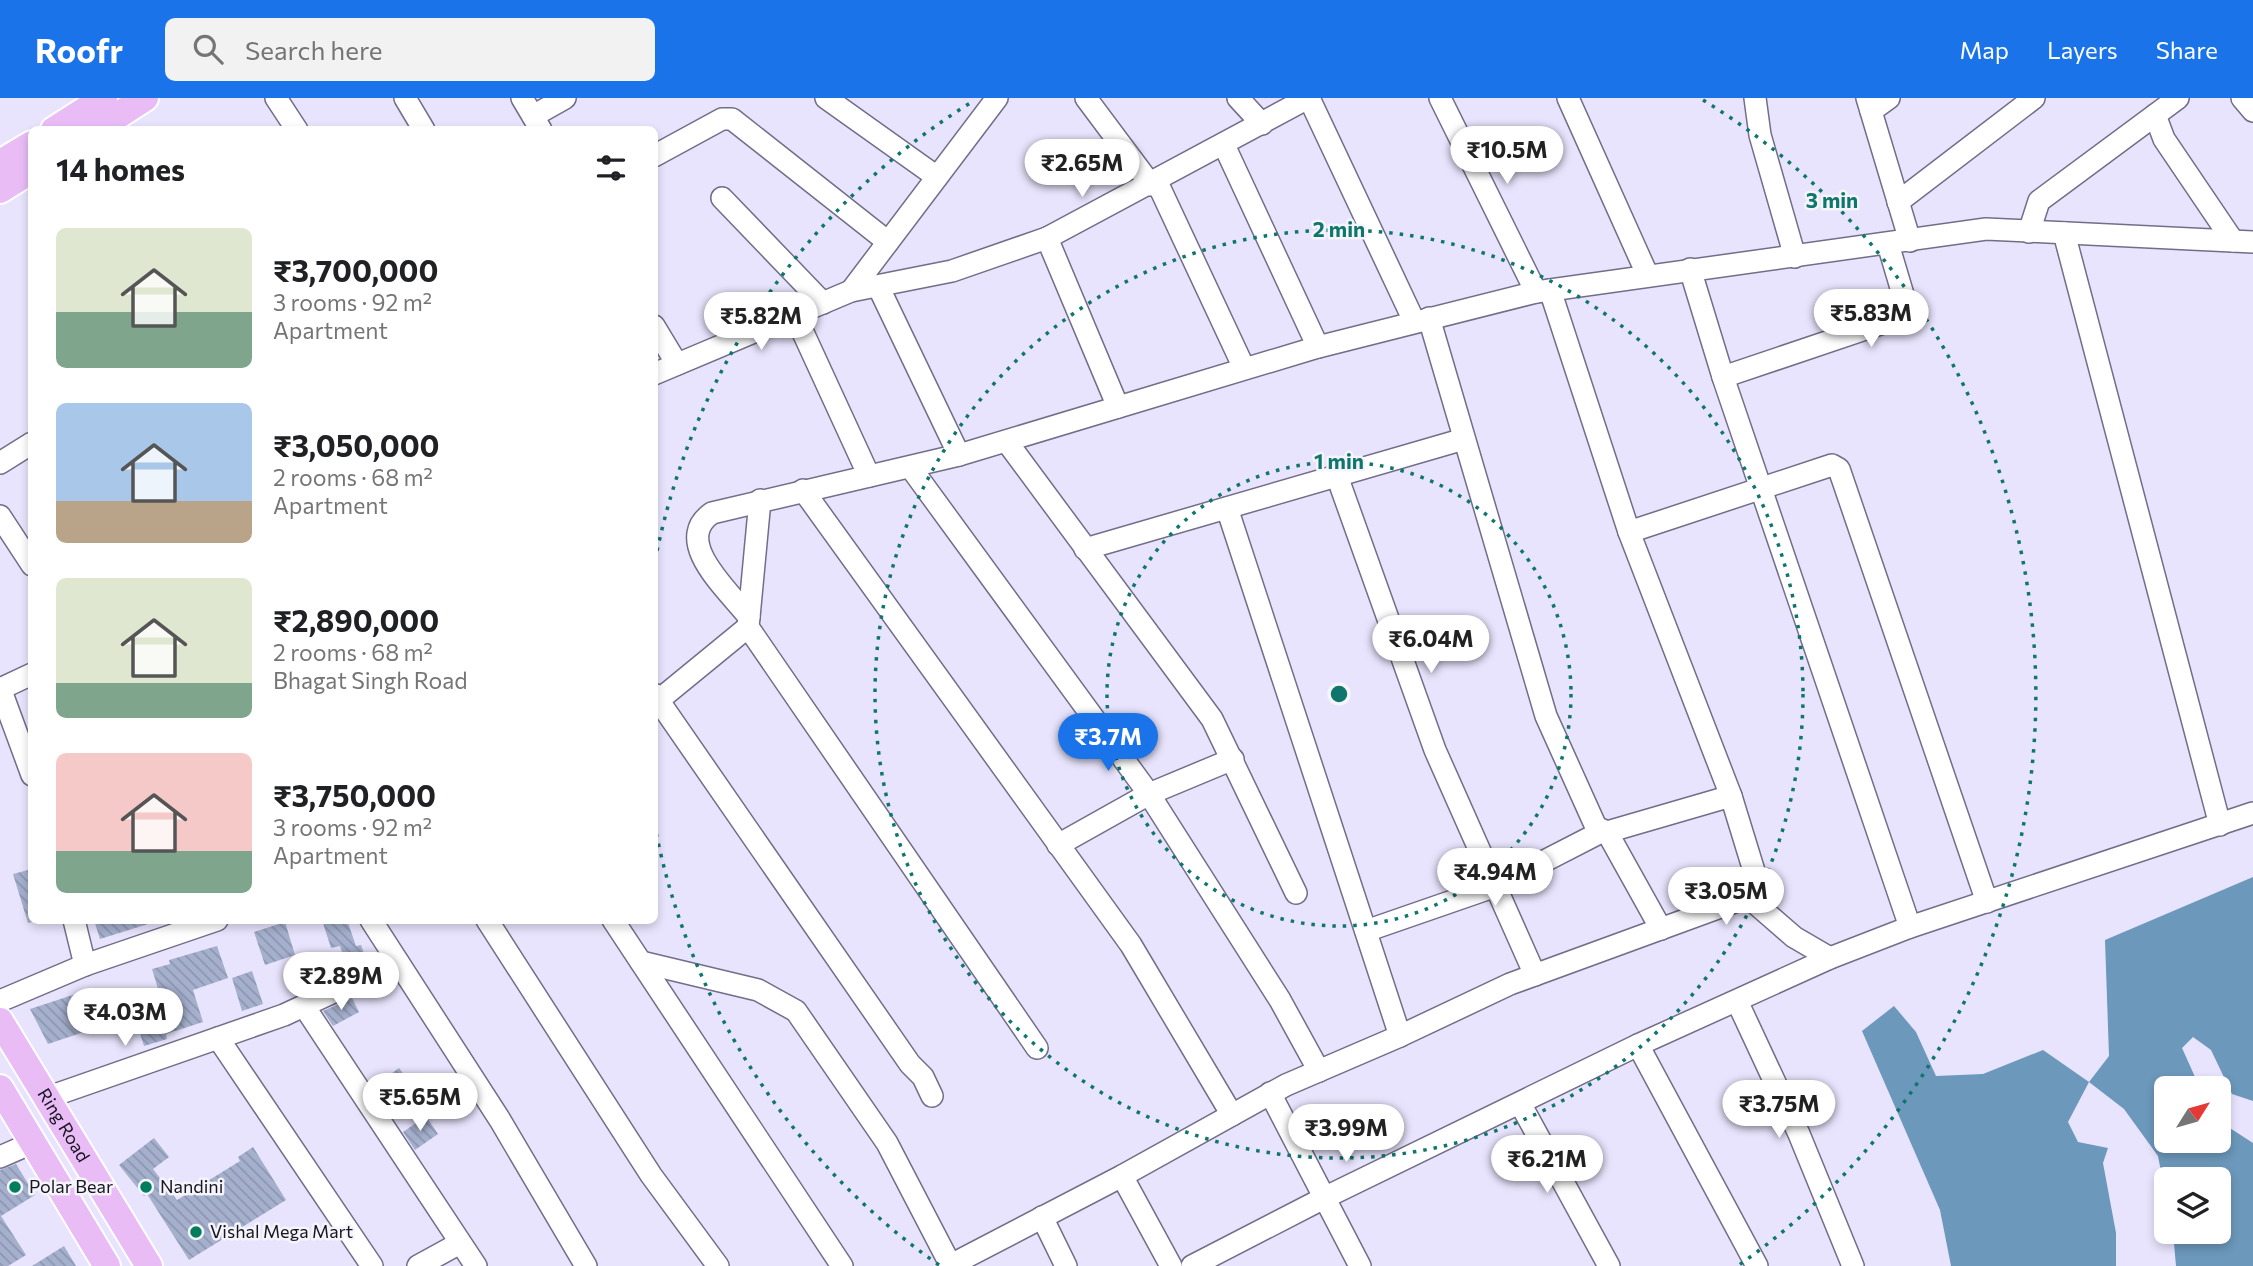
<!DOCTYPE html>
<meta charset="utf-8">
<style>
:root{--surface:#fff;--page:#f2f2f2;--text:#202124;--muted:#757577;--accent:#1a73e8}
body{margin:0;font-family:Commissioner,sans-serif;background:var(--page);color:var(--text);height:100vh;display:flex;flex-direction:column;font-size:26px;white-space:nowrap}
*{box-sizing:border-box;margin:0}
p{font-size:23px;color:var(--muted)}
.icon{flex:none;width:38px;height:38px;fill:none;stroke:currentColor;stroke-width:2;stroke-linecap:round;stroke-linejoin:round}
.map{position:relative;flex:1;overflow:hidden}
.sheet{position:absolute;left:28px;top:28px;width:630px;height:798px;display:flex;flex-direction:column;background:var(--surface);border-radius:10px;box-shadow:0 4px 10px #0003}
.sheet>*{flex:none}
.needle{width:46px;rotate:53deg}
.controls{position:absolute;left:2154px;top:978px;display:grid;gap:14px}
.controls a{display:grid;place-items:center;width:77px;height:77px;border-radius:10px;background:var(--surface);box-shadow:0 4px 10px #0003;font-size:35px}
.price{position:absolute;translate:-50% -60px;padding:0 16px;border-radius:24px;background:#fff;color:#222;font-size:23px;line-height:46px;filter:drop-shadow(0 2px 4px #0008)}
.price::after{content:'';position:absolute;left:50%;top:42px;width:21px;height:16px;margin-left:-10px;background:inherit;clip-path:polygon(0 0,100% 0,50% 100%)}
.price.current{background:var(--accent);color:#fff}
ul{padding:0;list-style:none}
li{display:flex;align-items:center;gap:21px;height:175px;padding:0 28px}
li span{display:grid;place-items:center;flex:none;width:196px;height:140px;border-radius:10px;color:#555}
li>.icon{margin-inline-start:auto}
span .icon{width:84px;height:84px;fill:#fffc;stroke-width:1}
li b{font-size:30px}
h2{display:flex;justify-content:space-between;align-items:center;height:84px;padding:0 28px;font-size:30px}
header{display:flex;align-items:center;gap:42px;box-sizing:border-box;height:98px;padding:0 35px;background:var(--accent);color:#fff}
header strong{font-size:33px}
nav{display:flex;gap:38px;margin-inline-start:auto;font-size:24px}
.search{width:490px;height:63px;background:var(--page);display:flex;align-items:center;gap:18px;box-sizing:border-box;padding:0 24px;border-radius:10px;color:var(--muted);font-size:26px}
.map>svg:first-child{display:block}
</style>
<header>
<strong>Roofr</strong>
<div class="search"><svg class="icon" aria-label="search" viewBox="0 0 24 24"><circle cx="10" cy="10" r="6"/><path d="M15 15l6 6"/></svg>Search here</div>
<nav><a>Map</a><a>Layers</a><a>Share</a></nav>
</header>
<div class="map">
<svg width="2253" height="1168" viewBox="0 0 2253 1168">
<defs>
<pattern id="building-back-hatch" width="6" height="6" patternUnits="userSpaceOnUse" patternTransform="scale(1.75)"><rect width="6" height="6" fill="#a5b0cd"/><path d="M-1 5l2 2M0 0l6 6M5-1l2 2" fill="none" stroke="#8d96b0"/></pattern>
</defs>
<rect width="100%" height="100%" fill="#e8e4fd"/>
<path fill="#6c98bb" d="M2253 779V1003L2232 996 2211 952 2193 939 2182 950 2200 990H2166V1043H2219V1023L2253 1045V1168H2176L2173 1134H2219V1082H2166V1099L2158 1058 2124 1011 2089 984 2068 1024 2078 1044 2108 1050 2103 1065 2116 1135V1168H1951L1940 1112 1862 933 1894 908 1916 934 1936 978 1983 976 2043 952 2089 984 2109 958 2105 842Z"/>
<g fill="url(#building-back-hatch)">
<path d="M32 771V824L28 825 13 776Z"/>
<path d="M94 822H148V826L100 841Z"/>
<path d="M322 822H347L356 848 361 847 367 864 348 873 340 848 331 850Z"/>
<path d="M285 824 295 857 265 867 254 834Z"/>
<path d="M217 848 228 880 193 892 203 924 166 936 167 941 144 948 134 916 163 907 152 871 170 866 169 862Z"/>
<path d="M252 873 263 906 242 913 232 880Z"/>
<path d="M91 891 105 927 48 946 30 911Z"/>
<path d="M352 900 359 914 333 928 323 913Z"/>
<path d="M399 970 414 990 387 1010 373 989Z"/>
<path d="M426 1018 438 1036 415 1052 403 1034Z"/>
<path d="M154 1040 169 1059 153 1071 177 1102 240 1063 238 1059 253 1049 286 1102 189 1162 147 1096 144 1098 119 1067Z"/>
<path d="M16 1066 35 1097 1 1118 26 1157 8 1168H0V1072Z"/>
<path d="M64 1148 76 1168H32Z"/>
</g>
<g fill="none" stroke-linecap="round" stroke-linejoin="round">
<defs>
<g id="minor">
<path d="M276 0 297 32"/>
<path d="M405 0 424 32"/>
<path d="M522 0 541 32"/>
<path d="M826 0 937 79"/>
<path d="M1086 0 1151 87"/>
<path d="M1238 0 1262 26"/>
<path d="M1309 0 1414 223"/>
<path d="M1440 0 1536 194"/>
<path d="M1568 0 1647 176"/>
<path d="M1755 0 1760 37 1795 159"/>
<path d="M1867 0 1910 143"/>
<path d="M2242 0 2253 13"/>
<path d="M1871 13 1889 0"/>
<path d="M2155 17 2164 41 2233 143"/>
<path d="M533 18 565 0"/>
<path d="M1224 47 1318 249"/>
<path d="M654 58 722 21H732L888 144"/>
<path d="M1157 84 1244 270"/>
<path d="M722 100 823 205"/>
<path d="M1898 104 2034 0"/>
<path d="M2029 134 2039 103 2178 0"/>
<path d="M2064 135 2220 727"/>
<path d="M1047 140 1118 309"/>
<path d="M1690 171 1723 279 1910 829"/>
<path d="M878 188 959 357"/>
<path d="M1550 192 1629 434 1731 698"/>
<path d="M851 193 997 0"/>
<path d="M795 217 869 378"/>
<path d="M654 228 677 266"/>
<path d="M654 276 851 193 952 173 1047 140 1308 0"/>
<path d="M1723 279 1904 218 1907 210 1888 146"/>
<path d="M1007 344 1212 621 1296 795"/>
<path d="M0 365 32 345"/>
<path d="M911 370 1149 696 1280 902 1319 973"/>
<path d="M1337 378 1435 652 1535 877"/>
<path d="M803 392 1131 847 1232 1017"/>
<path d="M1227 410 1400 938"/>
<path d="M0 418 32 467"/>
<path d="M1629 434 1832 367 1839 371 1987 804"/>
<path d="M1085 451 1464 341"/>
<path d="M749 519 760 402"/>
<path d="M0 590 32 677"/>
<path d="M0 591 32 576"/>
<path d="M654 596 910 966 923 979 932 998"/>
<path d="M654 606 748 529"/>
<path d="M1607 734 1661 831"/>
<path d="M1058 747 1149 696 1233 661"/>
<path d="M1748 799 1794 839 1830 860"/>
<path d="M74 822 85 867"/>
<path d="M371 822 500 1022 586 1168"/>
<path d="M487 822 651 1077 718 1168"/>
<path d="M613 822 842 1168"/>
<path d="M1366 833 1496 788 1601 734"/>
<path d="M641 864 758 892 796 913 887 1045 951 1168"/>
<path d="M0 903 85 867 217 822"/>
<path d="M1737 903 1799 1036 1853 1168"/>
<path d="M304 908 476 1168"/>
<path d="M218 940 372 1168"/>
<path d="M1638 947 1757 1168"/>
<path d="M1037 950 748 529 749 519C729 493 671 443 712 415L959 357 1318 249 1536 194 1986 131 2253 144"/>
<path d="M1270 995 1360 1168"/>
<path d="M46 1000 284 917 398 864"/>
<path d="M1521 1007 1609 1168"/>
<path d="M0 1059 32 1045"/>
<path d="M1122 1078 1171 1168"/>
<path d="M1042 1119 1066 1168"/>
<path d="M418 1168 460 1145"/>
<path d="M949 1168 1122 1078 1286 987 1400 938 1510 886 1748 799 1758 786 1731 698 1607 734 1596 729 1546 618 1429 220"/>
<path d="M1192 1168 1324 1100 1638 947 1830 860 1910 829 2253 715"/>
</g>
<g id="major">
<path d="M54 32 104 0"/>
<path d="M95 32 145 0"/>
<path d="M0 65 32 46"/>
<path d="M0 92 32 72"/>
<path id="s1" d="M0 923 149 1168"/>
<path d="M0 990 107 1168"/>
</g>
</defs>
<use href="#minor" stroke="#726d88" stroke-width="24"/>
<use href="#major" stroke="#fff" stroke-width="30"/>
<use href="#minor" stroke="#fff" stroke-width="21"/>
<use href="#major" stroke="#e9bcf6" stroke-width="26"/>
</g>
<g fill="none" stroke="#0f766e" stroke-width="3.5" stroke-dasharray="3.5 7">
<circle cx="1339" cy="596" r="232"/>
<circle cx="1339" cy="596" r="464"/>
<path d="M939 1167A697 697 0 0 1 655 729M655 463A697 697 0 0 1 975 2M1703 2A697 697 0 0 1 1739 1167"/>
</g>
<g fill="#007d5d" stroke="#f5f4fa" stroke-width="2.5">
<circle cx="15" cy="1089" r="7"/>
<circle cx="146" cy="1089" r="7"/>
<circle cx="196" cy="1134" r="7"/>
</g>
<g text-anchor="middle" stroke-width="5" stroke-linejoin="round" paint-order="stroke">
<g font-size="18" fill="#171520" stroke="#f5f4fa">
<text dy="6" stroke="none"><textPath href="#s1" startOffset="122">Ring Road</textPath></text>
</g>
<g font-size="18" fill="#171520" stroke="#f5f4fa" text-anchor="start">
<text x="29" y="1095">Polar Bear</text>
<text x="160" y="1095">Nandini</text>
<text x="210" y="1140">Vishal Mega Mart</text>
</g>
</g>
<circle cx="1339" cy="596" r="10" fill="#0f766e" stroke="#f5f4fa" stroke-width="3.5"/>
<g font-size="21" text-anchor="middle" font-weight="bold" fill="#0f766e" stroke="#f5f4fa" stroke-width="5" stroke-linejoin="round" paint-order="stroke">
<text x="1832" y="110">3 min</text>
<text x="1339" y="139">2 min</text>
<text x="1339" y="371">1 min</text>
</g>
</svg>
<div class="controls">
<a><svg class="needle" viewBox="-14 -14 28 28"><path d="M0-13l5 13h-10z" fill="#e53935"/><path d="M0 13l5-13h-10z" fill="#757577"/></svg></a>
<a><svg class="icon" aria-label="layers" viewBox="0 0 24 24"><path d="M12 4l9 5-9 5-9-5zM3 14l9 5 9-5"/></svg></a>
</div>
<b class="price" style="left:1507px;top:88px">₹10.5M</b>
<b class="price" style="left:1082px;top:101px">₹2.65M</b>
<b class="price" style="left:1871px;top:251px">₹5.83M</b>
<b class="price" style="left:761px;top:254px">₹5.82M</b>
<b class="price" style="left:1431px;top:577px">₹6.04M</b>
<b class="price current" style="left:1108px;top:675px">₹3.7M</b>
<b class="price" style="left:1495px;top:810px">₹4.94M</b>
<b class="price" style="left:1726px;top:829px">₹3.05M</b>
<b class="price" style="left:341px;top:914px">₹2.89M</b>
<b class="price" style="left:125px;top:950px">₹4.03M</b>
<b class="price" style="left:420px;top:1035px">₹5.65M</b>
<b class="price" style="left:1779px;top:1042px">₹3.75M</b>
<b class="price" style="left:1346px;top:1066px">₹3.99M</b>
<b class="price" style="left:1547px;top:1097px">₹6.21M</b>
<section class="sheet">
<h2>14 homes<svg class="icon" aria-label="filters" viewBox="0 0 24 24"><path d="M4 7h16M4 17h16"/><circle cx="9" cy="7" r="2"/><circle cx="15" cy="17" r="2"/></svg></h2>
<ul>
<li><span style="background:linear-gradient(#dfe7d0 60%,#7fa58c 0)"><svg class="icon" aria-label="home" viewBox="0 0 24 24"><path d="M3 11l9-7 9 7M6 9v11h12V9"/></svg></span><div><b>₹3,700,000</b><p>3 rooms · 92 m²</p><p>Apartment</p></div></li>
<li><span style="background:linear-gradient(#a9c7e8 70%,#b9a48a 0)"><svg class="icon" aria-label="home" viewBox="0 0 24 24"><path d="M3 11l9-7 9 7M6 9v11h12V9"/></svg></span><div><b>₹3,050,000</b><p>2 rooms · 68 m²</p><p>Apartment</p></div></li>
<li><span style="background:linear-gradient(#dfe7d0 75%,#7fa58c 0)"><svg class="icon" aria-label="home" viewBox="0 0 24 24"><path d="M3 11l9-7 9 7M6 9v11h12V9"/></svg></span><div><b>₹2,890,000</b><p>2 rooms · 68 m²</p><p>Bhagat Singh Road</p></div></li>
<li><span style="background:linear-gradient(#f6c9c9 70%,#7fa58c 0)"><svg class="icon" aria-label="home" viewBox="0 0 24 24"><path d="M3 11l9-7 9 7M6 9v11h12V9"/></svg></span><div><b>₹3,750,000</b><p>3 rooms · 92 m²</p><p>Apartment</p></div></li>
</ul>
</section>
</div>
